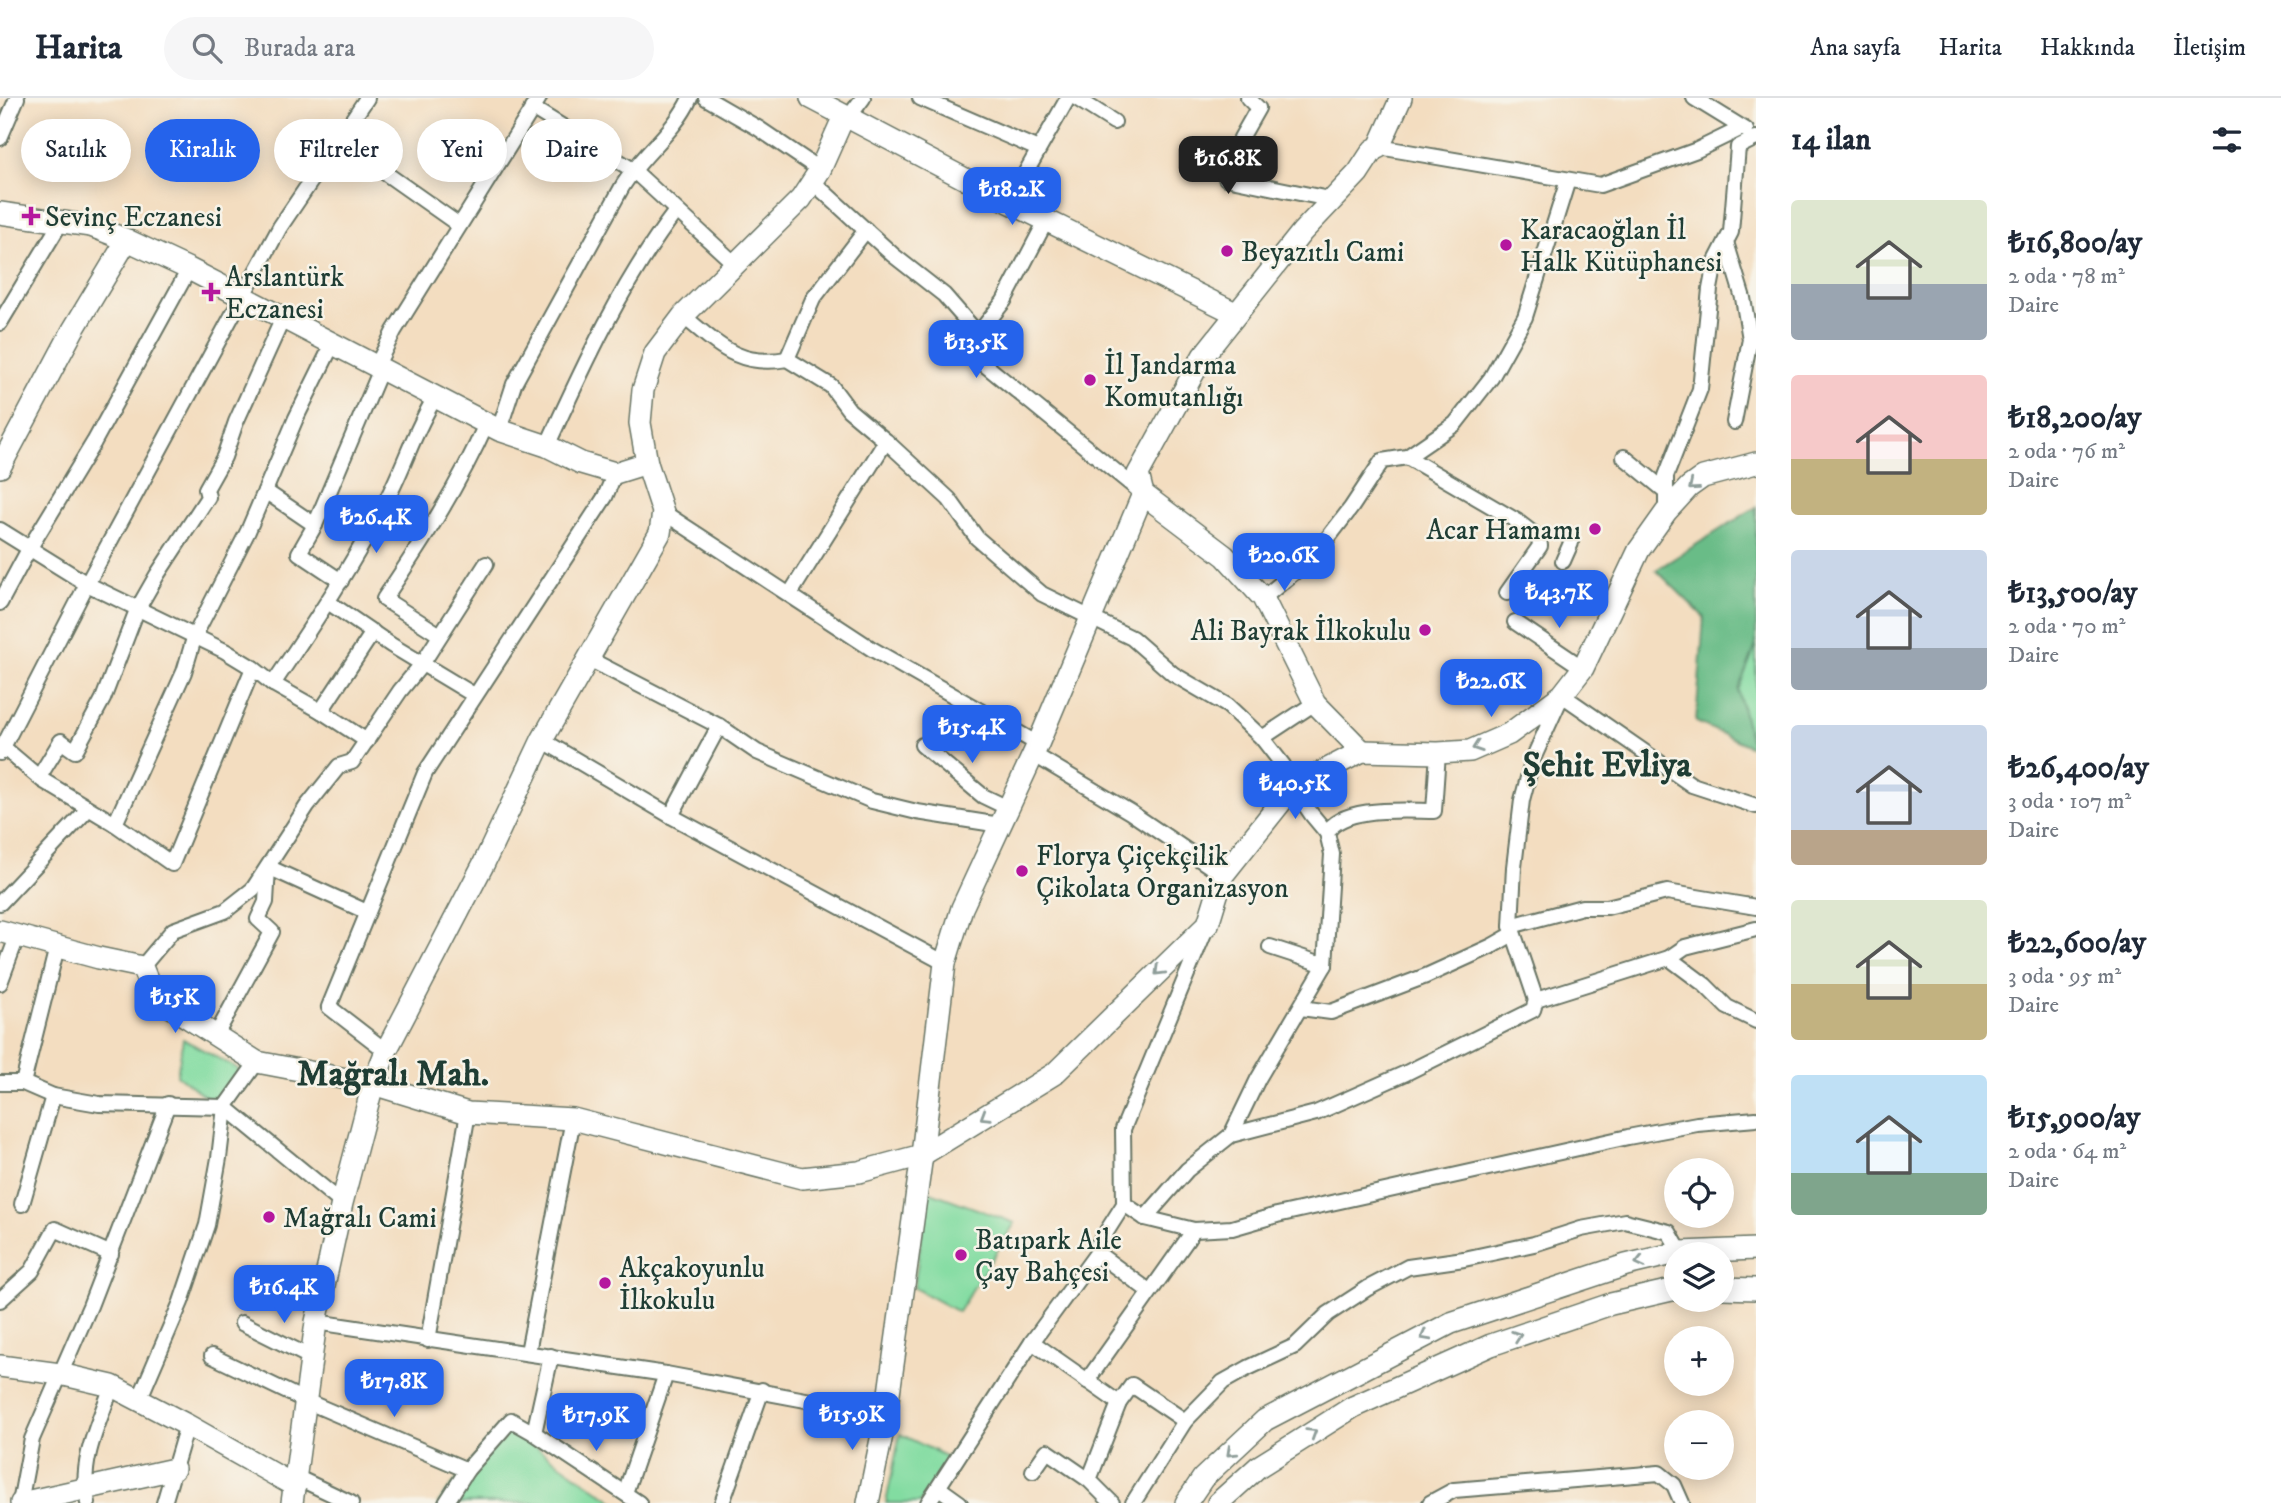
<!DOCTYPE html>
<html lang="tr">
<meta charset="utf-8">
<style>
:root{--surface:#fff;--page:#f6f6f7;--text:#1f2937;--muted:#747a83;--line:#e0e1e3;--accent:#2563eb}
body{margin:0;font-family:"IM FELL DW Pica",serif;background:var(--page);color:var(--text);height:100vh;display:flex;flex-direction:column;font-size:26px;white-space:nowrap}
*{box-sizing:border-box;margin:0}
p{font-size:23px;color:var(--muted)}
.icon{flex:none;width:38px;height:38px;fill:none;stroke:currentColor;stroke-width:2;stroke-linecap:round;stroke-linejoin:round}
.map{position:relative;flex:1;overflow:hidden}
.details{display:flex;flex-direction:column;background:var(--surface);width:525px}
.details>*{flex:none}
.top-card{position:absolute;left:21px;top:21px;width:665px;height:63px;display:flex;gap:14px}
.buttons{position:absolute;left:1664px;top:1060px;display:grid;gap:14px}
.buttons a{display:grid;place-items:center;width:70px;height:70px;border-radius:50%;background:var(--surface);box-shadow:0 4px 18px #0003;font-size:35px}
.price{position:absolute;translate:-50% -60px;padding:0 16px;border-radius:14px;background:var(--accent);color:#fff;font-size:23px;line-height:46px;filter:drop-shadow(0 2px 4px #0008)}
.price::after{content:'';position:absolute;left:50%;top:42px;width:21px;height:16px;margin-left:-10px;background:inherit;clip-path:polygon(0 0,100% 0,50% 100%)}
.price.selected{background:#222;color:#fff}
ul{padding:0;list-style:none}
li{display:flex;align-items:center;gap:21px;height:175px;padding:0 35px}
li span{display:grid;place-items:center;flex:none;width:196px;height:140px;border-radius:7px;color:#555}
li>.icon{margin-inline-start:auto}
span .icon{width:84px;height:84px;fill:#fffc;stroke-width:1}
li b{font-size:30px}
h2{display:flex;justify-content:space-between;align-items:center;height:84px;padding:0 35px;font-size:30px}
.pill{padding:0 24px;border-radius:32px;background:var(--surface);box-shadow:0 4px 18px #0003;font-size:24px;line-height:63px}
.pill.selected{background:var(--accent);color:#fff}
header{display:flex;align-items:center;gap:42px;box-sizing:border-box;height:98px;padding:0 35px;background:var(--surface);border-bottom:2px solid var(--line)}
header strong{font-size:33px}
nav{display:flex;gap:38px;margin-inline-start:auto;font-size:24px}
.search{width:490px;height:63px;background:var(--page);display:flex;align-items:center;gap:18px;box-sizing:border-box;padding:0 24px;border-radius:38px;color:var(--muted);font-size:26px}
main{display:flex;flex:1;min-height:0}
.map>svg:first-child{display:block}
</style>
<header>
<strong>Harita</strong>
<div class="search"><svg class="icon" aria-label="search" viewBox="0 0 24 24"><circle cx="10" cy="10" r="6"/><path d="M15 15l6 6"/></svg>Burada ara</div>
<nav><a>Ana sayfa</a><a>Harita</a><a>Hakkında</a><a>İletişim</a></nav>
</header>
<main>
<div class="map">
<svg width="1756" height="1405" viewBox="0 0 1756 1405">
<rect width="100%" height="100%" fill="#f7f3e8"/>
<filter id="ink" filterUnits="userSpaceOnUse"><feTurbulence type="fractalNoise" baseFrequency=".0143" numOctaves="2"/><feDisplacementMap in="SourceGraphic" scale="14" xChannelSelector="R" yChannelSelector="G"/><feConvolveMatrix kernelMatrix="1 2 1 2 8 2 1 2 1" color-interpolation-filters="sRGB"/></filter>
<filter id="wash" filterUnits="userSpaceOnUse"><feTurbulence type="fractalNoise" baseFrequency=".00686" numOctaves="4" result="noise"/><feDisplacementMap in="SourceGraphic" scale="28" xChannelSelector="R" yChannelSelector="G"/><feGaussianBlur stdDeviation="1.57" result="paint"/><feColorMatrix in="noise" values="0 0 0 0 0 0 0 0 0 0 0 0 0 0 0 0 0 1.4 0 .05"/><feComposite in="paint" operator="in"/></filter>
<g filter="url(#wash)">
<rect width="100%" height="100%" fill="#f3ddc0"/>
<g fill="#82dca1" stroke="#508c6a" stroke-width="2">
<path d="M1756 547V643L1750 642 1738 592Z"/>
<path d="M183 941 238 971 240 977 227 994 210 1002 177 977Z"/>
<path d="M928 1093 1015 1125 958 1214 914 1190Z"/>
<path d="M502 1325 616 1405H438Z"/>
<path d="M900 1336 949 1360 920 1405H886Z"/>
</g>
<path fill="#69bc87" stroke="#447c5e" stroke-width="2" d="M1756 409V547L1738 592 1750 642 1756 643V651L1696 624 1704 519 1656 472Z"/>
</g>
<g filter="url(#ink)">
<g fill="none" stroke-linecap="round" stroke-linejoin="round">
<defs>
<g id="street">
<path d="M706 0 758 30 820 72"/>
<path d="M920 0 1038 51"/>
<path d="M1076 0 1114 24"/>
<path d="M1248 0 1258 10 1241 40 1226 80 1334 102"/>
<path d="M1694 0 1746 32"/>
<path d="M532 10 633 72 736 167"/>
<path d="M848 20 863 0"/>
<path d="M0 40 17 0"/>
<path d="M337 41 459 127"/>
<path d="M1379 49 1600 87 1697 52 1742 30"/>
<path d="M813 84 893 157 944 197 978 236"/>
<path d="M1009 104 1068 0"/>
<path d="M1046 123 1004 203 978 236 968 253 1142 395"/>
<path d="M1726 144 1743 200 1750 241 1734 324"/>
<path d="M683 218C718 246 738 270 787 261L831 288 849 312 886 343 949 401 977 440 1042 496 1132 540 1173 576 1228 608 1262 640 1283 667 1293 689 1312 717 1327 735 1332 756 1325 867 1258 981 1231 1037"/>
<path d="M0 225 61 124"/>
<path d="M787 261 813 201 866 132"/>
<path d="M376 269 394 233 539 0"/>
<path d="M499 332 514 286 622 89C641 57 675 34 690 0"/>
<path d="M547 348C584 267 622 184 676 113"/>
<path d="M1407 359 1517 423 1539 440 1540 448 1507 495"/>
<path d="M1624 359 1668 395"/>
<path d="M265 393 315 427"/>
<path d="M663 414 872 551 1038 646"/>
<path d="M1666 414V378L1700 291 1710 191 1715 165 1731 134 1738 49 1756 40"/>
<path d="M0 432 87 486 225 553 253 570 273 586 321 613 367 643"/>
<path d="M1563 463 1571 445"/>
<path d="M341 483 299 455 315 427 381 271"/>
<path d="M790 496 886 343"/>
<path d="M1263 500 1314 458 1351 410 1382 363 1407 359 1455 326 1491 280 1525 219 1568 82"/>
<path d="M328 504 391 547 474 597"/>
<path d="M0 505 29 451 94 344 189 171"/>
<path d="M1515 524 1583 570"/>
<path d="M440 537 384 501C422 444 459 388 487 324"/>
<path d="M589 561 719 628 757 654 872 703 917 714 1000 727"/>
<path d="M273 586C314 525 355 464 389 397 405 366 416 329 435 300"/>
<path d="M321 613 373 534"/>
<path d="M1262 640 1315 605"/>
<path d="M542 642 671 718 945 865"/>
<path d="M922 647 983 698 1008 710"/>
<path d="M3 649 42 682 115 726 172 766 253 570"/>
<path d="M0 655 87 486 280 129 367 0"/>
<path d="M1033 656 1130 714 1223 777"/>
<path d="M39 679 61 643 75 653 103 601 137 512 157 477 208 399 206 391 224 359 236 324 283 220"/>
<path d="M671 718 719 628"/>
<path d="M115 726 184 574 195 537 248 433 296 320 332 247"/>
<path d="M1327 735C1341 707 1407 713 1434 713L1438 655"/>
<path d="M0 805 88 711"/>
<path d="M1511 828 1582 809H1607L1667 794 1756 809"/>
<path d="M1270 849 1325 867"/>
<path d="M1669 860 1705 887 1727 909 1756 923"/>
<path d="M142 869 173 832 225 813 253 791 307 708 339 668 352 664 400 593 422 566 486 466"/>
<path d="M0 885 17 839"/>
<path d="M1536 902 1511 828 1514 769 1522 702 1533 661 1562 597 1692 687 1756 708"/>
<path d="M1301 910 1331 914 1426 878 1492 848 1513 836"/>
<path d="M215 939 272 834 258 821 266 804 268 769 367 814"/>
<path d="M386 953 329 909 425 675 605 399 615 375"/>
<path d="M0 985H23L53 998 99 1006 225 1009 342 1105"/>
<path d="M23 985 57 849"/>
<path d="M22 1106 53 998"/>
<path d="M1124 1106 1145 1120 1187 1072 1231 1037 1316 1015 1406 975 1533 912 1536 902 1669 860 1685 849 1756 831"/>
<path d="M1145 1120 1194 1132 1232 1130 1277 1117 1628 1039 1697 1026 1756 1021"/>
<path d="M1097 1155 1149 1193"/>
<path d="M0 1202 32 1173 55 1131 111 1156"/>
<path d="M316 1224 666 1276 886 1317"/>
<path d="M242 1225 310 1259"/>
<path d="M428 1242 468 1015"/>
<path d="M1032 1244 1119 1305"/>
<path d="M528 1254 573 1021"/>
<path d="M212 1258 306 1303 467 1372"/>
<path d="M1087 1283 1194 1132"/>
<path d="M139 1302 181 1204 207 1127 219 1060 225 1009 257 964"/>
<path d="M534 1335 551 1258"/>
<path d="M1033 1373 1047 1353 1089 1382 1112 1405"/>
<path d="M296 1379 351 1405"/>
<path d="M1089 1382 1119 1305 1132 1287 1185 1323"/>
<path d="M939 1390 960 1405"/>
<path d="M625 1395 666 1276"/>
<path d="M20 1405 32 1341 90 1208 168 1006"/>
<path d="M88 1405C78 1365 99 1325 112 1288"/>
<path d="M164 1405 187 1327"/>
<path d="M446 1405 467 1372 511 1322 534 1335 639 1405"/>
<path d="M722 1405 762 1292"/>
<path d="M928 1405 1032 1244 1097 1155 1098 1147 1124 1106 1123 1031 1204 835"/>
<path d="M1133 1405 1185 1323 1223 1284 1248 1270 1295 1248 1328 1216 1368 1190 1408 1169 1464 1161 1534 1146 1581 1131 1625 1123 1669 1134 1682 1157"/>
<path d="M1430 1405 1454 1392 1659 1375 1674 1387 1682 1405"/>
</g>
<g id="secondary">
<path d="M811 0 1009 104 1235 215"/>
<path d="M0 115 91 128 127 142 189 171 499 332 547 348 581 365 615 375 647 365"/>
<path d="M0 369 73 232 127 142"/>
<path d="M1143 396 1225 458 1263 500 1315 605 1362 653"/>
<path d="M0 833 99 860 142 869 154 898 257 964 373 986 468 1015 573 1021 802 1080 859 1074 922 1057 1054 976 1208 826 1223 777 1293 689 1362 653 1438 655 1470 653 1509 636 1562 597 1583 570 1639 452 1666 414 1689 389 1703 379 1756 365"/>
<path d="M1722 1190 1756 1191"/>
<path d="M0 1268 60 1276 112 1288 187 1327 295 1388"/>
<path d="M21 1405 174 1371"/>
<path d="M292 1405 316 1224 342 1105 373 986 386 953 484 765 542 642 660 435 663 414 647 365 640 325 643 292 655 255 683 218 801 101 820 72 844 18"/>
<path d="M868 1405 886 1317 922 1057 945 865 962 810 1038 646 1143 396 1138 376 1203 258 1302 134 1358 75 1373 52 1379 49 1401 0"/>
<path d="M1186 1405 1203 1380 1265 1322 1451 1225 1626 1167 1681 1154 1756 1151"/>
<path d="M1218 1405 1258 1369 1353 1309 1491 1247 1611 1206 1676 1191"/>
</g>
</defs>
<use href="#street" stroke="#697565" stroke-width="18"/>
<use href="#secondary" stroke="#697565" stroke-width="24"/>
<use href="#street" stroke="#fff" stroke-width="14"/>
<use href="#secondary" stroke="#fff" stroke-width="21"/>
</g>
<defs><path id="oneway-chevron" d="M-2-3.5L2.5 0L-2 3.5" fill="none" stroke-width="1.6" stroke-linecap="round" stroke-linejoin="round" transform="scale(1.75)"/></defs>
<g stroke="#8f9e9a">
<use href="#oneway-chevron" transform="translate(1693 388) rotate(140)"/>
<use href="#oneway-chevron" transform="translate(1477 649) rotate(161)"/>
<use href="#oneway-chevron" transform="translate(1159 873) rotate(136)"/>
<use href="#oneway-chevron" transform="translate(985 1018) rotate(148)"/>
<use href="#oneway-chevron" transform="translate(1640 1164) rotate(167)"/>
<use href="#oneway-chevron" transform="translate(1425 1238) rotate(152)"/>
<use href="#oneway-chevron" transform="translate(1517 1238) rotate(-19)"/>
<use href="#oneway-chevron" transform="translate(1312 1335) rotate(-32)"/>
<use href="#oneway-chevron" transform="translate(1231 1354) rotate(137)"/>
</g>
</g>
<g fill="#b5179e" stroke="#f7f3e8" stroke-width="2.5">
<path d="M27.5 107.5h7v7h7v7h-7v7h-7v-7h-7v-7h7z"/>
<circle cx="1506" cy="147" r="7"/>
<circle cx="1227" cy="153" r="7"/>
<path d="M207.5 183.5h7v7h7v7h-7v7h-7v-7h-7v-7h7z"/>
<circle cx="1090" cy="282" r="7"/>
<circle cx="1595" cy="431" r="7"/>
<circle cx="1425" cy="532" r="7"/>
<circle cx="1022" cy="773" r="7"/>
<circle cx="269" cy="1119" r="7"/>
<circle cx="961" cy="1157" r="7"/>
<circle cx="605" cy="1185" r="7"/>
</g>
<g text-anchor="middle" stroke-width="5" stroke-linejoin="round" paint-order="stroke">
<g font-size="28" fill="#1f3d34" stroke="#f7f3e8" text-anchor="start">
<text x="45" y="128">Sevinç Eczanesi</text>
<text x="1520" y="141">Karacaoğlan İl<tspan x="1520" dy="32">Halk Kütüphanesi</tspan></text>
<text x="1241" y="163">Beyazıtlı Cami</text>
<text x="225" y="188">Arslantürk<tspan x="225" dy="32">Eczanesi</tspan></text>
<text x="1104" y="276">İl Jandarma<tspan x="1104" dy="32">Komutanlığı</tspan></text>
<text x="1581" y="441" text-anchor="end">Acar Hamamı</text>
<text x="1411" y="542" text-anchor="end">Ali Bayrak İlkokulu</text>
<text x="1036" y="767">Florya Çiçekçilik<tspan x="1036" dy="32">Çikolata Organizasyon</tspan></text>
<text x="283" y="1129">Mağralı Cami</text>
<text x="975" y="1151">Batıpark Aile<tspan x="975" dy="32">Çay Bahçesi</tspan></text>
<text x="619" y="1179">Akçakoyunlu<tspan x="619" dy="32">İlkokulu</tspan></text>
</g>
<g font-size="35" font-weight="bold" fill="#1f3d34" stroke="#f7f3e8">
<text x="1607" y="678">Şehit Evliya</text>
<text x="393" y="987">Mağralı Mah.</text>
</g>
</g>
</svg>
<div class="buttons">
<a><svg class="icon" aria-label="locate" viewBox="0 0 24 24"><circle cx="12" cy="12" r="6"/><path d="M12 2v4M12 18v4M2 12h4M18 12h4"/></svg></a>
<a><svg class="icon" aria-label="layers" viewBox="0 0 24 24"><path d="M12 4l9 5-9 5-9-5zM3 14l9 5 9-5"/></svg></a>
<a>+</a>
<a>−</a>
</div>
<b class="price selected" style="left:1228px;top:98px">₺16.8K</b>
<b class="price" style="left:1012px;top:129px">₺18.2K</b>
<b class="price" style="left:976px;top:282px">₺13.5K</b>
<b class="price" style="left:376px;top:457px">₺26.4K</b>
<b class="price" style="left:1284px;top:495px">₺20.6K</b>
<b class="price" style="left:1559px;top:532px">₺43.7K</b>
<b class="price" style="left:1491px;top:621px">₺22.6K</b>
<b class="price" style="left:972px;top:667px">₺15.4K</b>
<b class="price" style="left:1295px;top:723px">₺40.5K</b>
<b class="price" style="left:175px;top:937px">₺15K</b>
<b class="price" style="left:284px;top:1227px">₺16.4K</b>
<b class="price" style="left:394px;top:1321px">₺17.8K</b>
<b class="price" style="left:852px;top:1354px">₺15.9K</b>
<b class="price" style="left:596px;top:1355px">₺17.9K</b>
<div class="top-card">
<a class="pill">Satılık</a>
<a class="pill selected">Kiralık</a>
<a class="pill">Filtreler</a>
<a class="pill">Yeni</a>
<a class="pill">Daire</a>
</div>
</div>
<section class="details">
<h2>14 ilan<svg class="icon" aria-label="filters" viewBox="0 0 24 24"><path d="M4 7h16M4 17h16"/><circle cx="9" cy="7" r="2"/><circle cx="15" cy="17" r="2"/></svg></h2>
<ul>
<li><span style="background:linear-gradient(#dfe7d0 60%,#9aa5b1 0)"><svg class="icon" aria-label="home" viewBox="0 0 24 24"><path d="M3 11l9-7 9 7M6 9v11h12V9"/></svg></span><div><b>₺16,800/ay</b><p>2 oda · 78 m²</p><p>Daire</p></div></li>
<li><span style="background:linear-gradient(#f6c9c9 60%,#c2b280 0)"><svg class="icon" aria-label="home" viewBox="0 0 24 24"><path d="M3 11l9-7 9 7M6 9v11h12V9"/></svg></span><div><b>₺18,200/ay</b><p>2 oda · 76 m²</p><p>Daire</p></div></li>
<li><span style="background:linear-gradient(#c9d6e8 70%,#9aa5b1 0)"><svg class="icon" aria-label="home" viewBox="0 0 24 24"><path d="M3 11l9-7 9 7M6 9v11h12V9"/></svg></span><div><b>₺13,500/ay</b><p>2 oda · 70 m²</p><p>Daire</p></div></li>
<li><span style="background:linear-gradient(#c9d6e8 75%,#b9a48a 0)"><svg class="icon" aria-label="home" viewBox="0 0 24 24"><path d="M3 11l9-7 9 7M6 9v11h12V9"/></svg></span><div><b>₺26,400/ay</b><p>3 oda · 107 m²</p><p>Daire</p></div></li>
<li><span style="background:linear-gradient(#dfe7d0 60%,#c2b280 0)"><svg class="icon" aria-label="home" viewBox="0 0 24 24"><path d="M3 11l9-7 9 7M6 9v11h12V9"/></svg></span><div><b>₺22,600/ay</b><p>3 oda · 95 m²</p><p>Daire</p></div></li>
<li><span style="background:linear-gradient(#bfe0f5 70%,#7fa58c 0)"><svg class="icon" aria-label="home" viewBox="0 0 24 24"><path d="M3 11l9-7 9 7M6 9v11h12V9"/></svg></span><div><b>₺15,900/ay</b><p>2 oda · 64 m²</p><p>Daire</p></div></li>
</ul>
</section>
</main>
